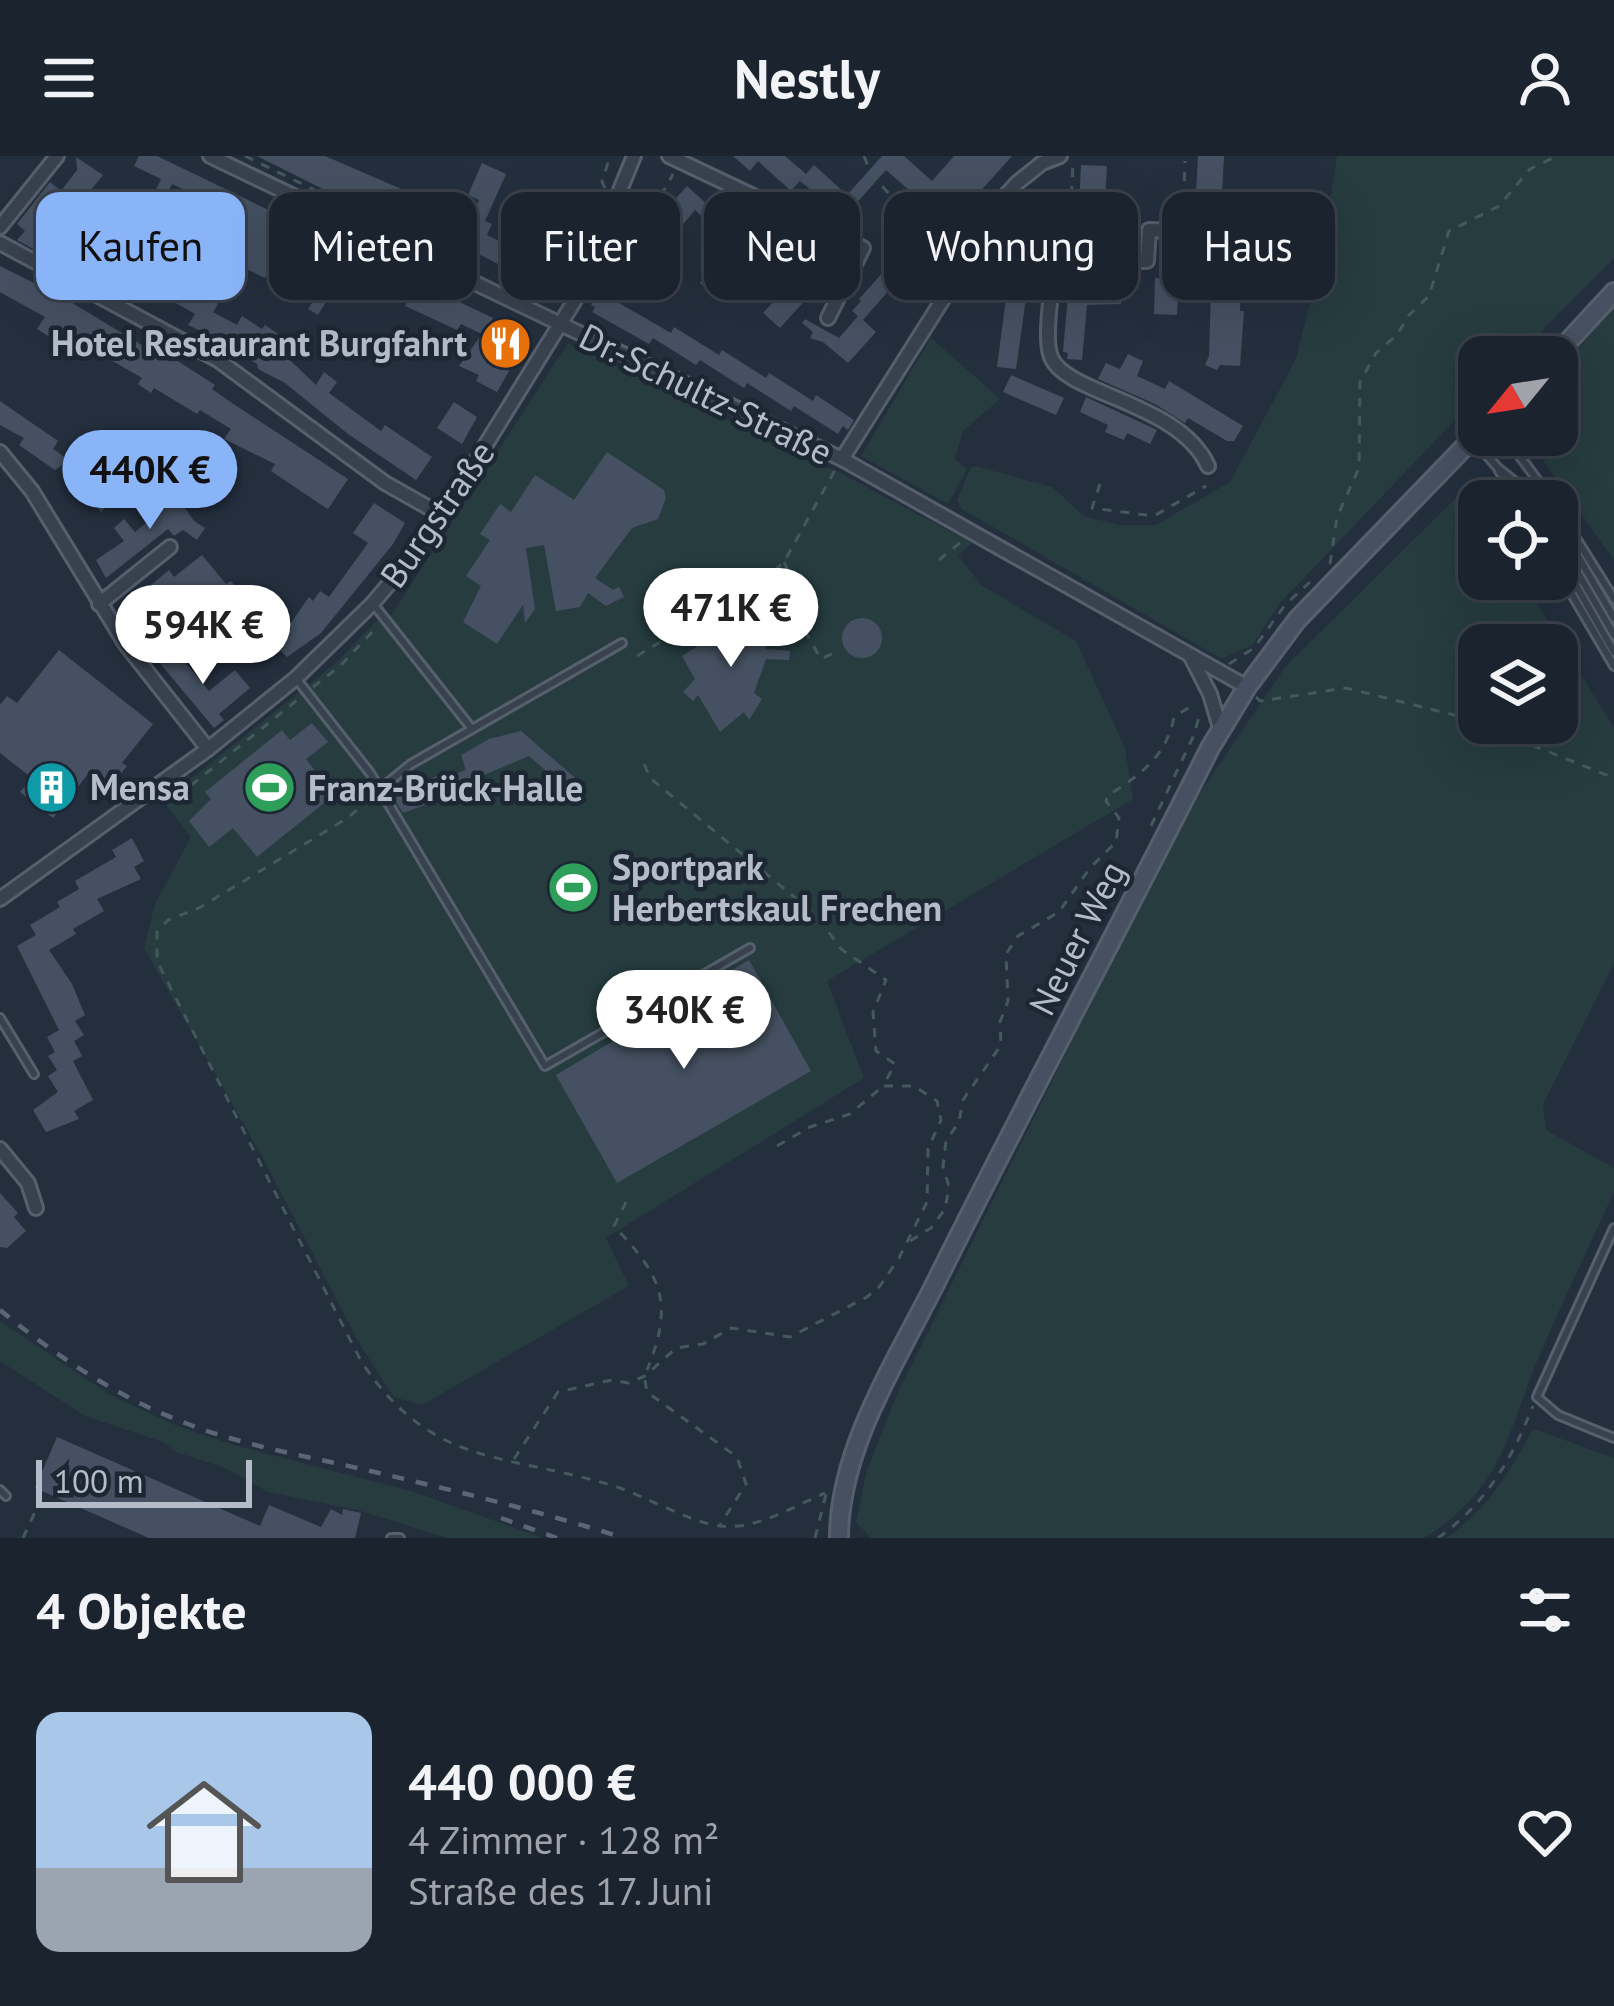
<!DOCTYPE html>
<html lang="de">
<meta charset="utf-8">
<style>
:root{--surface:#1b232e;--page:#282f3a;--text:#f1f3f6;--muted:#a0a4aa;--line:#39404a;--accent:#8ab4f8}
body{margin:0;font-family:"PT Sans",sans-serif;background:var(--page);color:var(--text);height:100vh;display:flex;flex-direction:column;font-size:45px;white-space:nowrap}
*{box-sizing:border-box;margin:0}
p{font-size:39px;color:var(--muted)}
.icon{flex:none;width:66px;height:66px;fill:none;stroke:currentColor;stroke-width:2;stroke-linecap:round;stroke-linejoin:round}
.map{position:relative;height:1382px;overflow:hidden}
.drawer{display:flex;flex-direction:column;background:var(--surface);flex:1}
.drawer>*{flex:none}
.top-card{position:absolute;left:36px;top:36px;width:1542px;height:108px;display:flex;gap:24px}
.needle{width:78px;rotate:240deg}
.fabs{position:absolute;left:1458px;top:180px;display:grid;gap:24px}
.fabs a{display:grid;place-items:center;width:120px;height:120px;border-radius:24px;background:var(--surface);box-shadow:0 12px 48px #0002,0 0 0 3px var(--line);font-size:60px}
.scale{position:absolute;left:36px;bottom:30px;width:216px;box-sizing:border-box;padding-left:12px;border:6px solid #b4bcc9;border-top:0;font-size:33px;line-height:42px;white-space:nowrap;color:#b4bcc9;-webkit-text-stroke:9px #1d2633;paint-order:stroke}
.price{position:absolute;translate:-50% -102px;padding:0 27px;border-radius:42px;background:#fff;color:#222;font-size:39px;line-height:78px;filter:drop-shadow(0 3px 6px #0008)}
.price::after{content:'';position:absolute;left:50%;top:72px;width:36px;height:27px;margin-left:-18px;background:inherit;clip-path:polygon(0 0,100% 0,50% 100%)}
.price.active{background:var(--accent);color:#111}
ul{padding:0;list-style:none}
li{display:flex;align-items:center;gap:36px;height:300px;padding:0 36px}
li span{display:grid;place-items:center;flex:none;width:336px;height:240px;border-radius:24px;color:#555}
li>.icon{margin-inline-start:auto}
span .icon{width:144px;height:144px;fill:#fffc;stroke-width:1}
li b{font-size:51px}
h2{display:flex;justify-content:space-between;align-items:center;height:144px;padding:0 36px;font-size:51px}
.tag{padding:0 42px;border-radius:24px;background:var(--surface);box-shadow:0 12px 48px #0002,0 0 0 3px var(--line);font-size:42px;line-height:108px}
.tag.active{background:var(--accent);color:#111}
header{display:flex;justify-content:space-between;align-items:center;height:156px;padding:0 36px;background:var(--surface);font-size:54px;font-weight:700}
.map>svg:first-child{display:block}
</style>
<header><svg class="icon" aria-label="menu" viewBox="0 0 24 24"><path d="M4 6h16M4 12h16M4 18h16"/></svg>Nestly<svg class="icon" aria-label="person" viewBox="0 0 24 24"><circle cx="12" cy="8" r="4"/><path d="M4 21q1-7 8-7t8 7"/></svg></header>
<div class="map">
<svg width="1614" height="1382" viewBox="0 0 1614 1382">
<rect width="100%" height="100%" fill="#242f3e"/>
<g fill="#263c3f" fill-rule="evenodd">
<path d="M1337 0H1614V102L1516 201H1479V239L1281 446 1252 489 1222 503 962 353 957 344 971 311H979L1052 331 1084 360 1119 369H1156L1230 326 1296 203 1321 102Z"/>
<path d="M1614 151V404L1525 279H1557V217Z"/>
<path d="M931 182 1000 243 963 275 955 303 967 313 948 348 861 300Z"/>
<path d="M568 187 844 319 972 387 958 399 981 429 1076 485 1125 592 1133 643 827 825 864 922 606 1082 629 1130 422 1249 394 1241 360 1189 263 1002 144 792 155 748 191 681 163 645 337 506 381 460 392 458Z"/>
<path d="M1469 337 1479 352V423H1522L1614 572V808L1543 948 1546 974 1614 1012V1036C1591 1087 1566 1138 1544 1189 1507 1272 1508 1329 1424 1382H871L856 1366 867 1314 897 1238 1121 786 1200 637 1286 510 1456 342ZM1479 489H1557V567H1479Z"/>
<path d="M0 1165 110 1239 175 1269 234 1289 411 1335 543 1382H447L361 1355 268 1336 225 1312 176 1296 163 1286 85 1260 0 1205Z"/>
<path d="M1537 1274 1614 1302V1382H1446C1486 1354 1509 1319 1531 1276Z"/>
</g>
<g fill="#455162">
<path d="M139 0H157L399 117 387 142 380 139 377 144 345 130 342 136 335 131 318 159 308 153 330 117 292 100 284 110 274 103 265 122 226 103 241 70 225 62 228 55 172 28 164 45 153 40 161 23 134 10Z"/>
<path d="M257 0H325L450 54 444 69 427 60 419 76 406 75Z"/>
<path d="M733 0H785L806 18 791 35 758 5 750 15Z"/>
<path d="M882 0H904L932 25 954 0H1012L950 69 962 80 953 90 939 77 863 164 876 176 848 207 823 186 810 182 813 176 802 167 805 163 839 182 858 160 852 155 861 145 859 143 894 104 887 98 920 60 909 50 917 41 886 14 844 61 800 25 814 9 847 39Z"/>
<path d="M1198 0H1224L1221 56 1195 54Z"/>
<path d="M76 1 103 19 78 50 68 42 43 74 88 99 93 88 104 94 101 102 119 110 121 106 130 110 131 107 155 120 143 143 40 87 35 94 17 84 25 75 17 68 50 26 61 35 77 14Z"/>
<path d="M482 7 506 18 485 65 492 68 487 79 507 89 498 108 465 91 462 98 438 87 446 70 472 82V59L479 44 468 39Z"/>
<path d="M1081 9 1107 10 1103 73 1078 72Z"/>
<path d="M687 30 720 60 711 69 695 54 635 125 623 118 635 98 630 93Z"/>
<path d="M1241 53 1254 54 1252 86 1273 87 1271 113 1242 111 1240 155H1244L1240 210 1220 209 1217 214 1205 209 1209 200 1212 101 1203 100 1197 94 1192 100 1180 99 1177 159 1154 158 1155 122 1168 123 1169 85 1240 84Z"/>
<path d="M756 63 790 92 780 103 764 88 716 142 700 127Z"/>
<path d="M1057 67 1060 86 1054 89 1001 91 999 78 1006 77 1005 71Z"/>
<path d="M820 95 841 113 835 125 828 119 780 172 763 157Z"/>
<path d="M0 110 64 142 170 206 173 202 215 229 212 233 232 247 348 323 328 353 320 348 271 315 275 308 224 283 231 273 200 254 197 258 154 232 151 237 138 228 142 222 71 181 69 184 57 177 53 183 37 173 45 161 0 136Z"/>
<path d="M1134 124 1135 136H1120L1121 148 1087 149 1082 204 1067 203 1068 197 1063 196 1068 138H1074V130L1098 132V126Z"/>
<path d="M418 126 493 162 489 171 524 189 497 236 476 225 479 219 459 210 482 178 461 168 457 174 405 150Z"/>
<path d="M1008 127 1028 128 1016 213 997 211Z"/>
<path d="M185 130 218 148 213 156 237 169 242 160 262 173 265 169 278 178 272 187 316 229 324 216 337 226 329 237 381 275 385 269 432 301 416 324 348 278 285 227 258 213 257 208 218 183 188 169 195 158 174 146Z"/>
<path d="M600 136 671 177 674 171 719 199 722 194 766 222 769 217 813 245 816 239 854 264 848 274 843 270 838 278 794 250 791 255 747 227 744 232 700 204 696 209 653 182 649 188 592 156 595 151 591 149Z"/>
<path d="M1128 198 1143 205 1137 220 1165 233 1169 225 1243 270 1234 285H1227L1188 262 1185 267 1155 248 1098 223 1106 207 1120 213Z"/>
<path d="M1011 219 1064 242 1056 259 1003 236Z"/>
<path d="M1086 241 1157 274 1150 288 1127 277 1124 284 1105 276 1108 269 1080 256Z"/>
<path d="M0 245 58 285 53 293 85 315 82 320 114 343 101 356 63 309 55 314 19 289 24 282 0 269Z"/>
<path d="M454 246 477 261 462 288 437 272Z"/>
<path d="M607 296 664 334 666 342 658 363 632 372 595 422 613 434 619 431 624 441 606 450 588 437 580 451 556 455 544 389 526 392 535 453 525 467 523 449 497 488 463 466 481 430 466 420 490 384 480 378 500 348 511 356 535 319 574 344Z"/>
<path d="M172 333 194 365 205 372 197 384 183 374 174 380 168 373 106 422 96 404 124 385 114 372 124 363 135 376 157 358 150 350Z"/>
<path d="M374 347 405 367 393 388 321 477 287 501 277 491 268 499 258 488 284 467 288 471 309 441 313 445 320 435 329 441 368 387 353 377Z"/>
<path d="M202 399 226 428 231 425 242 438 214 460 194 435 156 465 161 471 146 483 122 453 169 414 174 421Z"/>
<path d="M759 451 766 493 790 495 789 504 766 503 754 537 762 543 749 564 744 556 720 576 698 539 693 545 683 536 695 523 682 500Z"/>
<circle cx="862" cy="482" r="20"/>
<path d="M164 491 185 506 209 535 235 514 250 532 219 558 224 564 214 572 153 499Z"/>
<path d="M59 494 153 568 122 607 127 610 112 629 92 613 53 662 20 636 32 622 0 597V549L7 540 17 547Z"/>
<path d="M312 567 328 586 306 603 334 639 257 701 233 672 209 691 189 665 211 643 205 636 282 574 290 584Z"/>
<path d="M521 575 580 626 571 637 529 600 470 625 472 632 403 657 391 638 437 620 438 624 466 614 461 599 489 583Z"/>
<path d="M132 682 144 705 134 711 141 723 97 743 104 755 73 773 76 778 49 794 72 828 85 859 75 865 84 879 74 885 82 900 73 905 93 944 74 955 79 963 46 976 33 954 58 936 48 920 57 914 48 900 55 896 47 881 59 874 17 790 36 779 30 769 60 751 57 746 79 733 75 725 116 701 112 694Z"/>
<path d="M749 804 811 915 617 1027 556 919Z"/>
<path d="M0 1037 18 1057 14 1061 26 1075 7 1092 0 1091Z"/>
<path d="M57 1281 260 1370 269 1349 321 1371 331 1353 342 1359 343 1353 361 1357 355 1382H149L35 1332Z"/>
</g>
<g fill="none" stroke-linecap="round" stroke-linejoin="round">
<defs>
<g id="lane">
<path d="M1504 279 1553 345"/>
<path d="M1476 287 1498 312 1539 345"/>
<path d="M1499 315 1522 345"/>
<path d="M1557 352 1614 443"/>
<path d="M1557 376 1572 390 1614 462"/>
<path d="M1557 381 1614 479"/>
<path d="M1557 396 1614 496"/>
<path d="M1557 413 1614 510"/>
<path d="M374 449 472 573"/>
<path d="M298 525 370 617 545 910 750 792"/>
<path d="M379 634 411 608 622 487"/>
<path d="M0 862 34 918"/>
<path d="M1614 1072 1537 1241 1558 1259 1614 1282"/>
<path d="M0 1334 6 1340"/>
<path d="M391 1382H400"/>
</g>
<g id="street">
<path d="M210 0 842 303 1247 531"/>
<path d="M669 0 863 92 828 162"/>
<path d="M0 71 57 0"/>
<path d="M0 87 218 204 385 327 440 358"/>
<path d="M971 99 989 107 1147 105 1149 74 1217 76 1230 67"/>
<path d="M1054 107C1053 130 1043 182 1051 201 1066 239 1179 246 1208 310"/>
<path d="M0 296 32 335 126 489 208 593"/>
<path d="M842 303 971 99 994 52 1017 27 1042 7 1060 0"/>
<path d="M99 448 170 391"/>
<path d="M1191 501 1210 538 1221 575"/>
<path d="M0 743 208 593 296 522 372 448 406 408 475 306 575 144 634 0"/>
<path d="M0 993 28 1027 36 1052"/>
</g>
<g id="secondary">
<path d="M1554 201 1614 136"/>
<path d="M839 1382C839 1290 900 1200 939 1120 1027 943 1121 769 1210 592L1247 531 1297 464 1479 276"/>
</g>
</defs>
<use href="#lane" stroke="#565f6c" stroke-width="12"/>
<use href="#street" stroke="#565f6c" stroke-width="18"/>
<use href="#secondary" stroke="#565f6c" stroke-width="22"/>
<g stroke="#44595c" stroke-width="3" stroke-dasharray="9 9" stroke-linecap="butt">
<path d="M245 0 429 90"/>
<path d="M864 0 871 18 892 41"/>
<path d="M605 32 602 26 610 0"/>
<path d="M1183 61 1185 5"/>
<path d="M620 74C644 67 662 40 673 18"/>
<path d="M1069 93 1073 7"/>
<path d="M703 104 731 73 740 52"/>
<path d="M766 134 792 105 806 77"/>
<path d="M1532 201 1541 192"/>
<path d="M1100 328 1092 352 1154 360 1206 330"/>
<path d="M939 404 961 386"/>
<path d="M784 406 791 421 802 470 821 503 838 495"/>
<path d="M1330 408 1337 361 1359 312 1360 226 1376 197 1398 178 1408 160 1429 140 1449 75 1499 50 1530 13 1557 0"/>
<path d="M637 500 767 421 784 406 835 314"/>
<path d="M1229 508 1254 492 1285 449 1310 426"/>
<path d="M313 531 340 510 376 472"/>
<path d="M1256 541 1260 545 1346 532 1462 561 1614 622"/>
<path d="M371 643 346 663 199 752 168 764 157 776V805L361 1205C433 1314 506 1296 617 1331 646 1341 693 1367 720 1370 757 1374 792 1351 825 1337"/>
<path d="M162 644 169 647 301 541"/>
<path d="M1151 670 1193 581 1200 558"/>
<path d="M777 990 810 971 850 958 882 931"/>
<path d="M626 1046 614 1070C663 1121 674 1148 647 1214"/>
<path d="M910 1085 931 1072 945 1053 949 1031 943 1010 946 985 959 966 963 944 1001 889 1000 866 1008 845 1006 798 1018 780 1059 756 1090 712 1116 686 1119 662 1106 645 1107 640C1139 620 1167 600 1174 561L1196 547"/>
<path d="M645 1224 647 1236 737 1301 746 1328 720 1369"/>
<path d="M514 1303 558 1236 612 1224 628 1227 645 1220 676 1192 703 1188 731 1172 790 1181 867 1141 880 1130 899 1102 927 1046 928 993 941 964 937 945 914 930H883L895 908 876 895 873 856 886 824 841 793 816 759 650 622 643 605"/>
<path d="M23 1382 41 1343"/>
<path d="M815 1382 828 1330"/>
<path d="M1438 1382C1486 1347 1511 1305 1533 1250"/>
</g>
<use href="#lane" stroke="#38414e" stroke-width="6"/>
<use href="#street" stroke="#38414e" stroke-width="12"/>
<use href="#secondary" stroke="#465061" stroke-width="16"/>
<g stroke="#5a6575" stroke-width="4.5" stroke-dasharray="12 12" stroke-linecap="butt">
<path d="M0 1154C56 1200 120 1243 188 1268 245 1290 306 1300 366 1314 452 1334 539 1355 624 1382"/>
<path d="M501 1362 557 1382"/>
</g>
</g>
<defs>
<symbol id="restaurant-disc" viewBox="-11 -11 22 22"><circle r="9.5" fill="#e8710a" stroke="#1d2633"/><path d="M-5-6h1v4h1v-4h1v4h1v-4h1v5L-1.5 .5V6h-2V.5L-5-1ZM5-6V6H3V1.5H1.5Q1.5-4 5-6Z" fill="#fff"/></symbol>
<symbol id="building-disc" viewBox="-11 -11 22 22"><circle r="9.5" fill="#0f9aa8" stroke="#1d2633"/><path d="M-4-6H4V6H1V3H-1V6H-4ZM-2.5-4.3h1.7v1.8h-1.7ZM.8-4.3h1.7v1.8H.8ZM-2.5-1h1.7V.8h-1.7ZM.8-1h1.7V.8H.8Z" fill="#fff"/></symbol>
<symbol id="stadium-disc" viewBox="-11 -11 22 22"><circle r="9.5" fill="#2e9e5b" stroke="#1d2633"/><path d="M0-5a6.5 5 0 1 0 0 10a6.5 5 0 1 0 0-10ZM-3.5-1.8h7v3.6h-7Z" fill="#fff"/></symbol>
</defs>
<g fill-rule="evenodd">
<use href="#restaurant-disc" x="476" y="158" width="59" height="59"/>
<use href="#building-disc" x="22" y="602" width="59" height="59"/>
<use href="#stadium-disc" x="240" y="602" width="59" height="59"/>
<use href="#stadium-disc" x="544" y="702" width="59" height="59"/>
</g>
<g text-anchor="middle" stroke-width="9" stroke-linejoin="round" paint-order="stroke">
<g font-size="36" font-weight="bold" fill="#b4bcc9" stroke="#1d2633" text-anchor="start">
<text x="467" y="200" text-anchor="end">Hotel Restaurant Burgfahrt</text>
<text x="90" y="644">Mensa</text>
<text x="308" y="645">Franz-Brück-Halle</text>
<text x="612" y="724">Sportpark<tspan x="612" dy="41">Herbertskaul Frechen</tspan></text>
</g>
<g font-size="36" fill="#b4bcc9" stroke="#1d2633">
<text transform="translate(706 238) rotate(26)" y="13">Dr.-Schultz-Straße</text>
<text transform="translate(437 358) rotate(-55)" y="13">Burgstraße</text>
<text transform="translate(1077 782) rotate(-63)" y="13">Neuer Weg</text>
</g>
</g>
</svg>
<div class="fabs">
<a><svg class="needle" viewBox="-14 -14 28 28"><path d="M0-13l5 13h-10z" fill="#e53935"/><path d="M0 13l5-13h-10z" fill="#a0a4aa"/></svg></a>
<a><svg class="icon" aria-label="locate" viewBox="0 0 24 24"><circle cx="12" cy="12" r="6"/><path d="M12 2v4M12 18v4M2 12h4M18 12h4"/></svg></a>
<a><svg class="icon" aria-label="layers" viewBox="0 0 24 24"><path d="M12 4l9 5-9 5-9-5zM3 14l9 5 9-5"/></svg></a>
</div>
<div class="scale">100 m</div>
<b class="price active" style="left:150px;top:376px">440K €</b>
<b class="price" style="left:731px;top:514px">471K €</b>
<b class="price" style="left:203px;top:531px">594K €</b>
<b class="price" style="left:684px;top:916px">340K €</b>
<div class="top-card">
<a class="tag active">Kaufen</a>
<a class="tag">Mieten</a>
<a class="tag">Filter</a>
<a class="tag">Neu</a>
<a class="tag">Wohnung</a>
<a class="tag">Haus</a>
</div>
</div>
<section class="drawer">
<h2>4 Objekte<svg class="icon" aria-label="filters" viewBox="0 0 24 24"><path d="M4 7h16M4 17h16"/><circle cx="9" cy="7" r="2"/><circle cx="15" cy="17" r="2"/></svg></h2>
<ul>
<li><span style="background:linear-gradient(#a9c7e8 65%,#9aa5b1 0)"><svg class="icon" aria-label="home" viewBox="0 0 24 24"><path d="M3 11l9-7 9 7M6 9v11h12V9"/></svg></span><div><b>440 000 €</b><p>4 Zimmer · 128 m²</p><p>Straße des 17. Juni</p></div><svg class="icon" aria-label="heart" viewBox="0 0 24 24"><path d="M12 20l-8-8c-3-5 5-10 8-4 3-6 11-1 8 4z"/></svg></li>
</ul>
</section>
